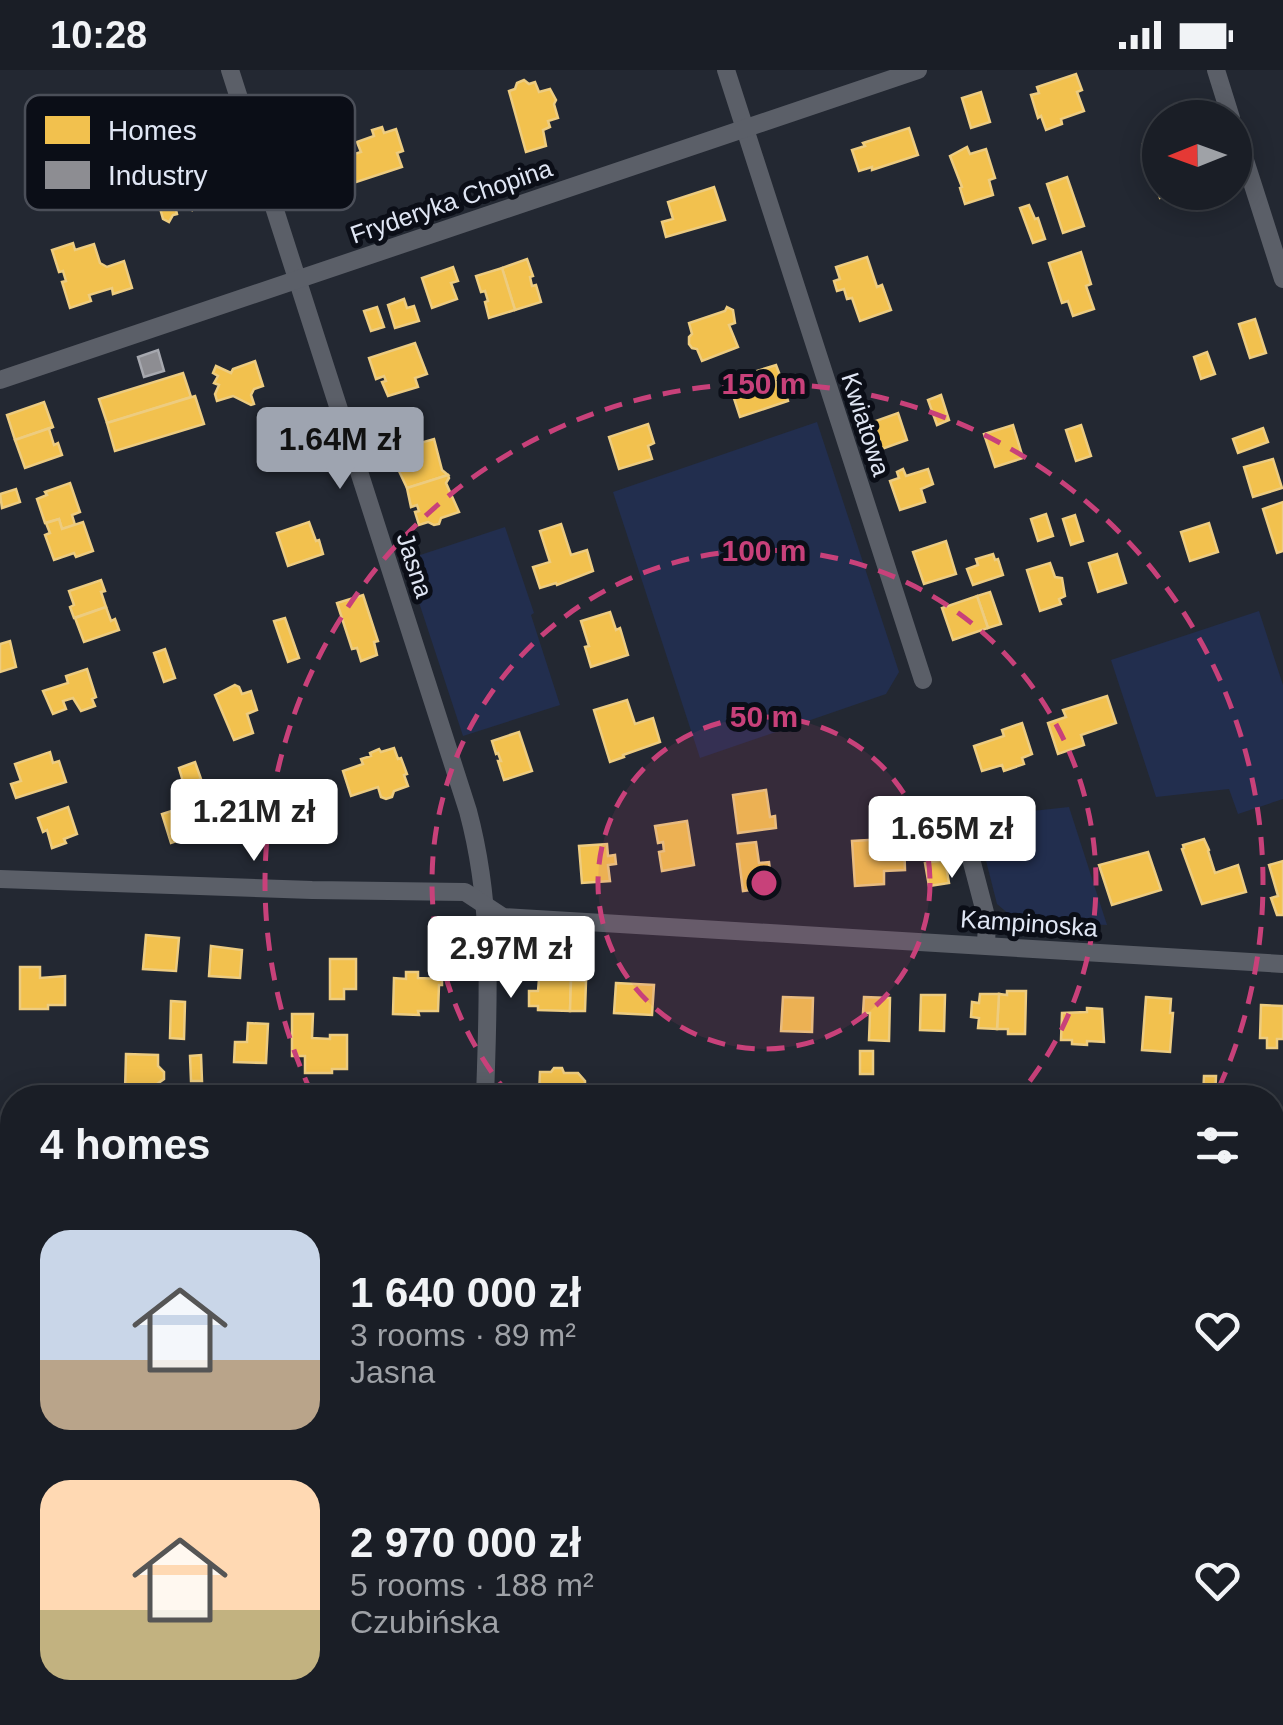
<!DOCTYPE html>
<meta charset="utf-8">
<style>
:root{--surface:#1a1e26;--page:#272b32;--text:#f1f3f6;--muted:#9fa2a7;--line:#383c43;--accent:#9ea4b0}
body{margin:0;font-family:Helvetica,sans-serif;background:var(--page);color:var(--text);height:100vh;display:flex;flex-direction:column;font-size:38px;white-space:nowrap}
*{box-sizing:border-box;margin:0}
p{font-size:32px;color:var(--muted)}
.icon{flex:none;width:55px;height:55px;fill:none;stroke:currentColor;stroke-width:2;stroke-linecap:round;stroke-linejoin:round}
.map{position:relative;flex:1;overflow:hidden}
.side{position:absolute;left:0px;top:1015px;width:1285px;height:640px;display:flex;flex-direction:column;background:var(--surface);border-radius:40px 40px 0 0;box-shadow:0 5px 25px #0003,0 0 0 2px var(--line)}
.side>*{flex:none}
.needle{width:65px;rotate:269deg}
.controls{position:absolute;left:1142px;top:30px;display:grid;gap:20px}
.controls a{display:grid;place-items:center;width:110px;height:110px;border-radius:50%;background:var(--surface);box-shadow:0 5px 25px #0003,0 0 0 2px var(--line);font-size:50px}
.price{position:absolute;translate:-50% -85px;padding:0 22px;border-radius:10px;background:#fff;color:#222;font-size:32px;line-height:65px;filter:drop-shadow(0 2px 5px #0008)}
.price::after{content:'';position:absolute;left:50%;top:60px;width:30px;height:22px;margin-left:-15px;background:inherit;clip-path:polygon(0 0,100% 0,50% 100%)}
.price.active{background:var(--accent);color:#111}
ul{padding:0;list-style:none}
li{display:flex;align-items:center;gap:30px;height:250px;padding:0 40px}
li span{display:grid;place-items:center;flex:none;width:280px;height:200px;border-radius:30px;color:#555}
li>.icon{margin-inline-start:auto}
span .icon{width:120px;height:120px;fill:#fffc;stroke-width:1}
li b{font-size:42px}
h2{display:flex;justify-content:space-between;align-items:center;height:120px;padding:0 40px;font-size:42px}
.status{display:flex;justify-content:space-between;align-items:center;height:70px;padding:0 50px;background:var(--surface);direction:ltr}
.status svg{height:28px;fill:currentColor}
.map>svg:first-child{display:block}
</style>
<div class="status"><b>10:28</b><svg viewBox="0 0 49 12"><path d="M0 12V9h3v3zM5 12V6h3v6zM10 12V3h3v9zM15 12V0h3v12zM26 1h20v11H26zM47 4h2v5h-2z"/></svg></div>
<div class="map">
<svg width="1283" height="1655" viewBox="0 0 1283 1655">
<rect width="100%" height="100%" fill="#232832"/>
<g fill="#222e4e">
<path d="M817 352 899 602 886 624 700 688 613 422Z"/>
<path d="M505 457 534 543 531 545 560 635 463 666 405 490Z"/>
<path d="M1259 541 1283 615V729L1238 744 1229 719 1156 727 1111 590Z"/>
<path d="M1069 737 1107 855 1017 851 997 834 975 747Z"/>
</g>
<g fill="#f2c14e" stroke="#edcc80" stroke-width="2.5">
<path d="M1076 4 1082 20 1077 22 1084 41 1061 49 1062 54 1046 60 1041 46 1038 48 1031 25 1039 23 1037 17Z"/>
<path d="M524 10 529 14 535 12 539 22 550 19 556 30 554 34 558 48 548 51 550 57 543 60 546 76 526 82 509 21 515 19 517 13Z"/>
<path d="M981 22 990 52 971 58 962 28Z"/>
<path d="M382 57 384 63 396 59 403 81 397 83 402 97 338 118 329 92 361 82 357 72 374 66 372 60Z"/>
<path d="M909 58 918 85 872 100V97L859 101 852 80 865 76 863 73Z"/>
<path d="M1160 69V122H1178L1160 128 1143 74Z"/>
<path d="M967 77 970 84 986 79 995 108 989 110 993 125 965 134 960 118 962 117 950 86Z"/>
<path d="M177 100 179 105 188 103 196 133 192 140 186 137 176 140 177 144 173 145 169 152 163 149 158 131 151 128 154 121 149 115 151 108Z"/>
<path d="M1067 107 1084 156 1063 163 1047 114Z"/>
<path d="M714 117 725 150 666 167 662 152 673 149 668 132Z"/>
<path d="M1029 135 1035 149 1038 148 1045 169 1033 173 1020 138Z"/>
<path d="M73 173 75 180 94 174 100 193 107 197 124 191 132 218 113 224 112 218 89 225 91 231 70 238 62 212 66 211 63 201 59 202 52 180Z"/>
<path d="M1081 182 1091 214 1086 216 1094 239 1073 246 1068 231 1062 233 1049 193Z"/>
<path d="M867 187 877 217 882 215 891 240 860 251 852 228 847 229 844 219 837 221 834 211 840 209 836 197Z"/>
<path d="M527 189 533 206 530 207 532 216 536 215 541 232 515 240 502 198Z"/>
<path d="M453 197 458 211 451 213 457 229 432 238 422 208Z"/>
<path d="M502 198 515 240 489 248 485 232 488 231 485 221 481 222 476 206Z"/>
<path d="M404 229 407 238 414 236 419 251 395 258 388 235Z"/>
<path d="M377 237 384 257 371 261 364 241Z"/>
<path d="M727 237 733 240 735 253 729 255 738 277 702 291 697 279 692 278 689 274V267L692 264 689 253 725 241Z"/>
<path d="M1255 249 1266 283 1250 288 1239 254Z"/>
<path d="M415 273 427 304 415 308 418 317 388 326 382 312 386 311 384 306 376 309 369 288Z"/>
<path d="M1207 282 1215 304 1201 309 1194 287Z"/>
<path d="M255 291 263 316 254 319 251 325 254 334 251 335 233 326 217 331 215 324 219 315 214 313 218 306 213 303 216 296 231 303 233 299Z"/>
<path d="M776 295 781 308 775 309 779 322 785 320 788 331 740 347 728 310Z"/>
<path d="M183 303 191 327 107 353 99 329Z"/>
<path d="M941 325 949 350 937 355 928 330Z"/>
<path d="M195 326 204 354 115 381 107 353Z"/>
<path d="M44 332 53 357 15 370 7 345Z"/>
<path d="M898 343 907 370 882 379 873 352Z"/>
<path d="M648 354 654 373 648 376 652 389 619 399 609 367Z"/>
<path d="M1013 355 1023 388 995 397 984 364Z"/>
<path d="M1081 355 1091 386 1076 391 1066 360Z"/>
<path d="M53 357 49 359 54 375 58 373 62 385 25 398 15 370Z"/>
<path d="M1263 358 1268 372 1238 383 1233 369Z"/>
<path d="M434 369 442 400 448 405 407 418 399 401 405 399 403 393 399 395 395 382 404 378 407 373 412 371 417 374Z"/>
<path d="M1273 389 1282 418 1253 427 1244 397Z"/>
<path d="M903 399 906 406 928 399 933 414 921 419 925 432 900 440 890 411 899 408 897 402Z"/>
<path d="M448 405 449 408 446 413 459 442 441 448 439 454 434 455 428 452 419 455 415 442 419 441 417 435 411 437 407 418Z"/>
<path d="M70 413 80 442 72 445 75 455 62 459 59 449 45 453 37 429 47 425 45 422Z"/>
<path d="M16 419 20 432 2 438 0 424Z"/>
<path d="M1283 432V481L1277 483 1263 439Z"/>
<path d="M1046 444 1053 466 1038 471 1031 449Z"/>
<path d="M1075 445 1083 471 1071 475 1063 449Z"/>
<path d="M59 449 62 459 83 452 93 481 76 487 74 483 54 490 45 465 50 463 46 453Z"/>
<path d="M309 452 316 471 319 470 323 484 288 496 277 463Z"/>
<path d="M1209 453 1218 482 1190 491 1181 462Z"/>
<path d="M561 454 571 485 587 480 593 501 557 515 556 513 540 518 533 497 550 492 540 461Z"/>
<path d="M946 471 956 504 924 514 913 482Z"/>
<path d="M993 484 995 490 998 489 1003 505 973 515 967 499 978 495 976 489Z"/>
<path d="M1117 484 1126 513 1098 522 1089 493Z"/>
<path d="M1050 493 1055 507 1062 508 1065 526 1059 529 1061 534 1040 541 1027 500Z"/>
<path d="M101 510 105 521 101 522 106 537 74 548 70 537 74 535 69 521Z"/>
<path d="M990 522 1001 554 988 558 977 526Z"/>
<path d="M363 525 378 571 374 572 377 585 361 591 357 578 352 579 337 533Z"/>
<path d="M977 526 988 558 953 570 942 538Z"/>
<path d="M106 537 111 551 115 549 119 560 84 572 75 548Z"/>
<path d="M610 542 616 560 620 558 628 585 591 597 585 577 589 576 581 551Z"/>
<path d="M285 548 299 588 288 592 274 551Z"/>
<path d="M10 571 16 597 0 602V574Z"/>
<path d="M165 579 175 608 164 612 154 583Z"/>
<path d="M87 599 96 627 92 629 95 636 81 641 73 628 63 631 66 639 53 644 43 621 68 613 66 606Z"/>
<path d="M235 615 239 617 242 624 251 621 257 640 247 644 253 663 234 670 215 625Z"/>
<path d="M1107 626 1116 653 1081 665 1084 675 1058 684 1048 653 1066 647 1063 640Z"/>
<path d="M627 630 635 654 653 648 660 672 623 685 624 687 610 692 594 640Z"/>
<path d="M1022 653 1032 684 1022 688 1024 694 1004 701 1002 695 982 701 974 676 1004 666 1002 660Z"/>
<path d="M519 662 532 701 504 710 498 691H501L498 683 496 684 492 671Z"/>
<path d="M394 678 398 689 401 688 407 704 404 705 408 716 394 721 392 727 386 729 381 727 378 717 351 726 343 701 363 694 361 689 371 686 370 683 379 679 381 682Z"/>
<path d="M50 682 53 693 59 691 66 712 16 728 11 714 21 711 15 694Z"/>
<path d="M195 692 201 709 184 715 179 698Z"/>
<path d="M766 720 770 747 775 746 776 758 738 763 733 725Z"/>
<path d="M281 724 318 726 317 757 280 756Z"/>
<path d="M193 734 200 757 184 761 186 768 171 773 162 744Z"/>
<path d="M68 737 77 764 64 769 66 773 52 778 47 760 43 762 38 748Z"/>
<path d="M687 751 694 795 662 801 659 782 664 781 663 772 658 773 655 756Z"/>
<path d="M904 768 905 800 884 801V814L855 816 852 771Z"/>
<path d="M1204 769 1209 780 1208 781 1215 803 1238 795 1246 822 1202 834 1182 779 1184 778 1183 775Z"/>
<path d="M756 772 759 793 769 792 772 817 743 821 737 774Z"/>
<path d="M607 774 608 786 615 785 616 794 608 795 610 811 582 813 579 776Z"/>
<path d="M1148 782 1161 820 1112 835 1099 795Z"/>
<path d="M945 790 949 813 929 816 925 793Z"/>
<path d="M1283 791V845H1277L1271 828 1278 826 1269 795Z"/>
<path d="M146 865 179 868 176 901 143 899Z"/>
<path d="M211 876 242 880 240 908 209 906Z"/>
<path d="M330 889H356V919H344V929H330Z"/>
<path d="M20 897H40V908L65 906V935H48V939H20Z"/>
<path d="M406 902H418V908L442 909V915H439L438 941H418L419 945 393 944 394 908 406 909Z"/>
<path d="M539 909H571L570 941 538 940V936H529V921H538Z"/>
<path d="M571 910 586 911 585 941H570Z"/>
<path d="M616 913 654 915 652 945 614 943Z"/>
<path d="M1007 921H1026L1025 964H1008V959H997L999 924 1007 925Z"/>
<path d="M980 924H999L997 959 978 958 979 948 971 947 972 932 979 933Z"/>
<path d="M921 925H945L944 961 920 960Z"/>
<path d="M783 927 813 928 812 962 781 961Z"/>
<path d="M864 927 890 928 889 971 869 970 870 943H863Z"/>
<path d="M1146 927 1171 929 1170 943H1173L1170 982 1142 980Z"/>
<path d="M171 931 185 932 184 969 170 968Z"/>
<path d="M1261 935 1283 936V969H1277V978H1267V968H1260Z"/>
<path d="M1087 938 1102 939 1104 972 1087 971V975L1072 974V970H1061L1062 943 1087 942Z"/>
<path d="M292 944H313L312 968 330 969V965H347V999H332V1003H305V986H292Z"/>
<path d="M248 953 268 954 266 993 234 992 235 972H247Z"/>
<rect x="860" y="981" width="13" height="23"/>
<path d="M126 984 158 985V996L164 1002V1009L157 1014V1025L125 1021Z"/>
<path d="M201 985 202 1011H191L190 986Z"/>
<path d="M554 998H562L564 1003H578L585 1011V1028H544L545 1025H539L540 1002H551Z"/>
<path d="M1204 1006H1216L1215 1028H1203Z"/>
</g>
<path fill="#8d8d92" stroke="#a6a8af" stroke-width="2.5" d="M158 280 164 301 144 307 138 287Z"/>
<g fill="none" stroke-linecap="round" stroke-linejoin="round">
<g stroke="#5b5f68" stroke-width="18">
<path d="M230 0 468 741C494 838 488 929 485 1028"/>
<path d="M726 0 923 610"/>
<path d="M1216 0 1231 48"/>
<path d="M1235 59 1283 209"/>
<path d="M0 310 918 0"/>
<path d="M959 743 987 850 986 875"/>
<path d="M0 809 312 820 465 822 503 847 1283 894"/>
<path d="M0 1245 12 1246"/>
<path d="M1272 1284 1283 1285"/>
</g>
</g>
<circle cx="764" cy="813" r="166" fill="#c8417a" fill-opacity=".12"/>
<g fill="none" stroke="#c8417a" stroke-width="5" stroke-dasharray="18 12">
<circle cx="764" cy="813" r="166"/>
<path d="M510 1026A332 332 0 1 1 1018 1026"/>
<path d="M312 1024A499 499 0 1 1 1216 1024"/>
</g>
<g text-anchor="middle" stroke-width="10" stroke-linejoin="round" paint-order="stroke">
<g font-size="25" fill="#e0e6f4" stroke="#0b0e17">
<text transform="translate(451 131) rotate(-19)" y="9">Fryderyka Chopina</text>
<text transform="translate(866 354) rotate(72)" y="9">Kwiatowa</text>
<text transform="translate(415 495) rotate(72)" y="9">Jasna</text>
<text transform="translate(1029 853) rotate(4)" y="9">Kampinoska</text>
</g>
</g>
<rect x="25" y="25" width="330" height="115" rx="15" fill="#0b0e17" stroke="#4b4f59" stroke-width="2.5"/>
<rect x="45" y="46" width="45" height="28" fill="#f2c14e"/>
<rect x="45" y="91" width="45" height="28" fill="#8d8d92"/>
<g font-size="28" fill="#e0e6f4">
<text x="108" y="70">Homes</text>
<text x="108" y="115">Industry</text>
</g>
<circle cx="764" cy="813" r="15" fill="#c8417a" stroke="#0b0e17" stroke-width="5"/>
<g font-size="30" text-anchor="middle" font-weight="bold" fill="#c8417a" stroke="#0b0e17" stroke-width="10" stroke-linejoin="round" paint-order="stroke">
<text x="764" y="324">150 m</text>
<text x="764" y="491">100 m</text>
<text x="764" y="657">50 m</text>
</g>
</svg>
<div class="controls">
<a><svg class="needle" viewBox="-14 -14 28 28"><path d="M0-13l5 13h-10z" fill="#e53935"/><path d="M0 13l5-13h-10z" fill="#9fa2a7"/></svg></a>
</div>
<b class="price active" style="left:340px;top:422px">1.64M zł</b>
<b class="price" style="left:254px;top:794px">1.21M zł</b>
<b class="price" style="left:952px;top:811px">1.65M zł</b>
<b class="price" style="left:511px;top:931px">2.97M zł</b>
<section class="side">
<h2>4 homes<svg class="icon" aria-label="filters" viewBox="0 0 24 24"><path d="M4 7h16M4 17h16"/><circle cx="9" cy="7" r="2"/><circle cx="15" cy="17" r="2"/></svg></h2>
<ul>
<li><span style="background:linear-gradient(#c9d6e8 65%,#b9a48a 0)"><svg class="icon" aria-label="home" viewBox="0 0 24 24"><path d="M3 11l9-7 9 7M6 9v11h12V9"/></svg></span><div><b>1 640 000 zł</b><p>3 rooms · 89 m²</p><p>Jasna</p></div><svg class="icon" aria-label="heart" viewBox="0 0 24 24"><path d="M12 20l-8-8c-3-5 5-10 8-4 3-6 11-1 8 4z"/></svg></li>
<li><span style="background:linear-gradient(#ffd9b3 65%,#c2b280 0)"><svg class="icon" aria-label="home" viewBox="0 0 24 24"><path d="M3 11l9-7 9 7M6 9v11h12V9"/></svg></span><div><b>2 970 000 zł</b><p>5 rooms · 188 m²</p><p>Czubińska</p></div><svg class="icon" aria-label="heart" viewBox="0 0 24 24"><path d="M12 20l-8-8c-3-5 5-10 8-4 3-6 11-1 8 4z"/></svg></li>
</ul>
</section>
</div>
